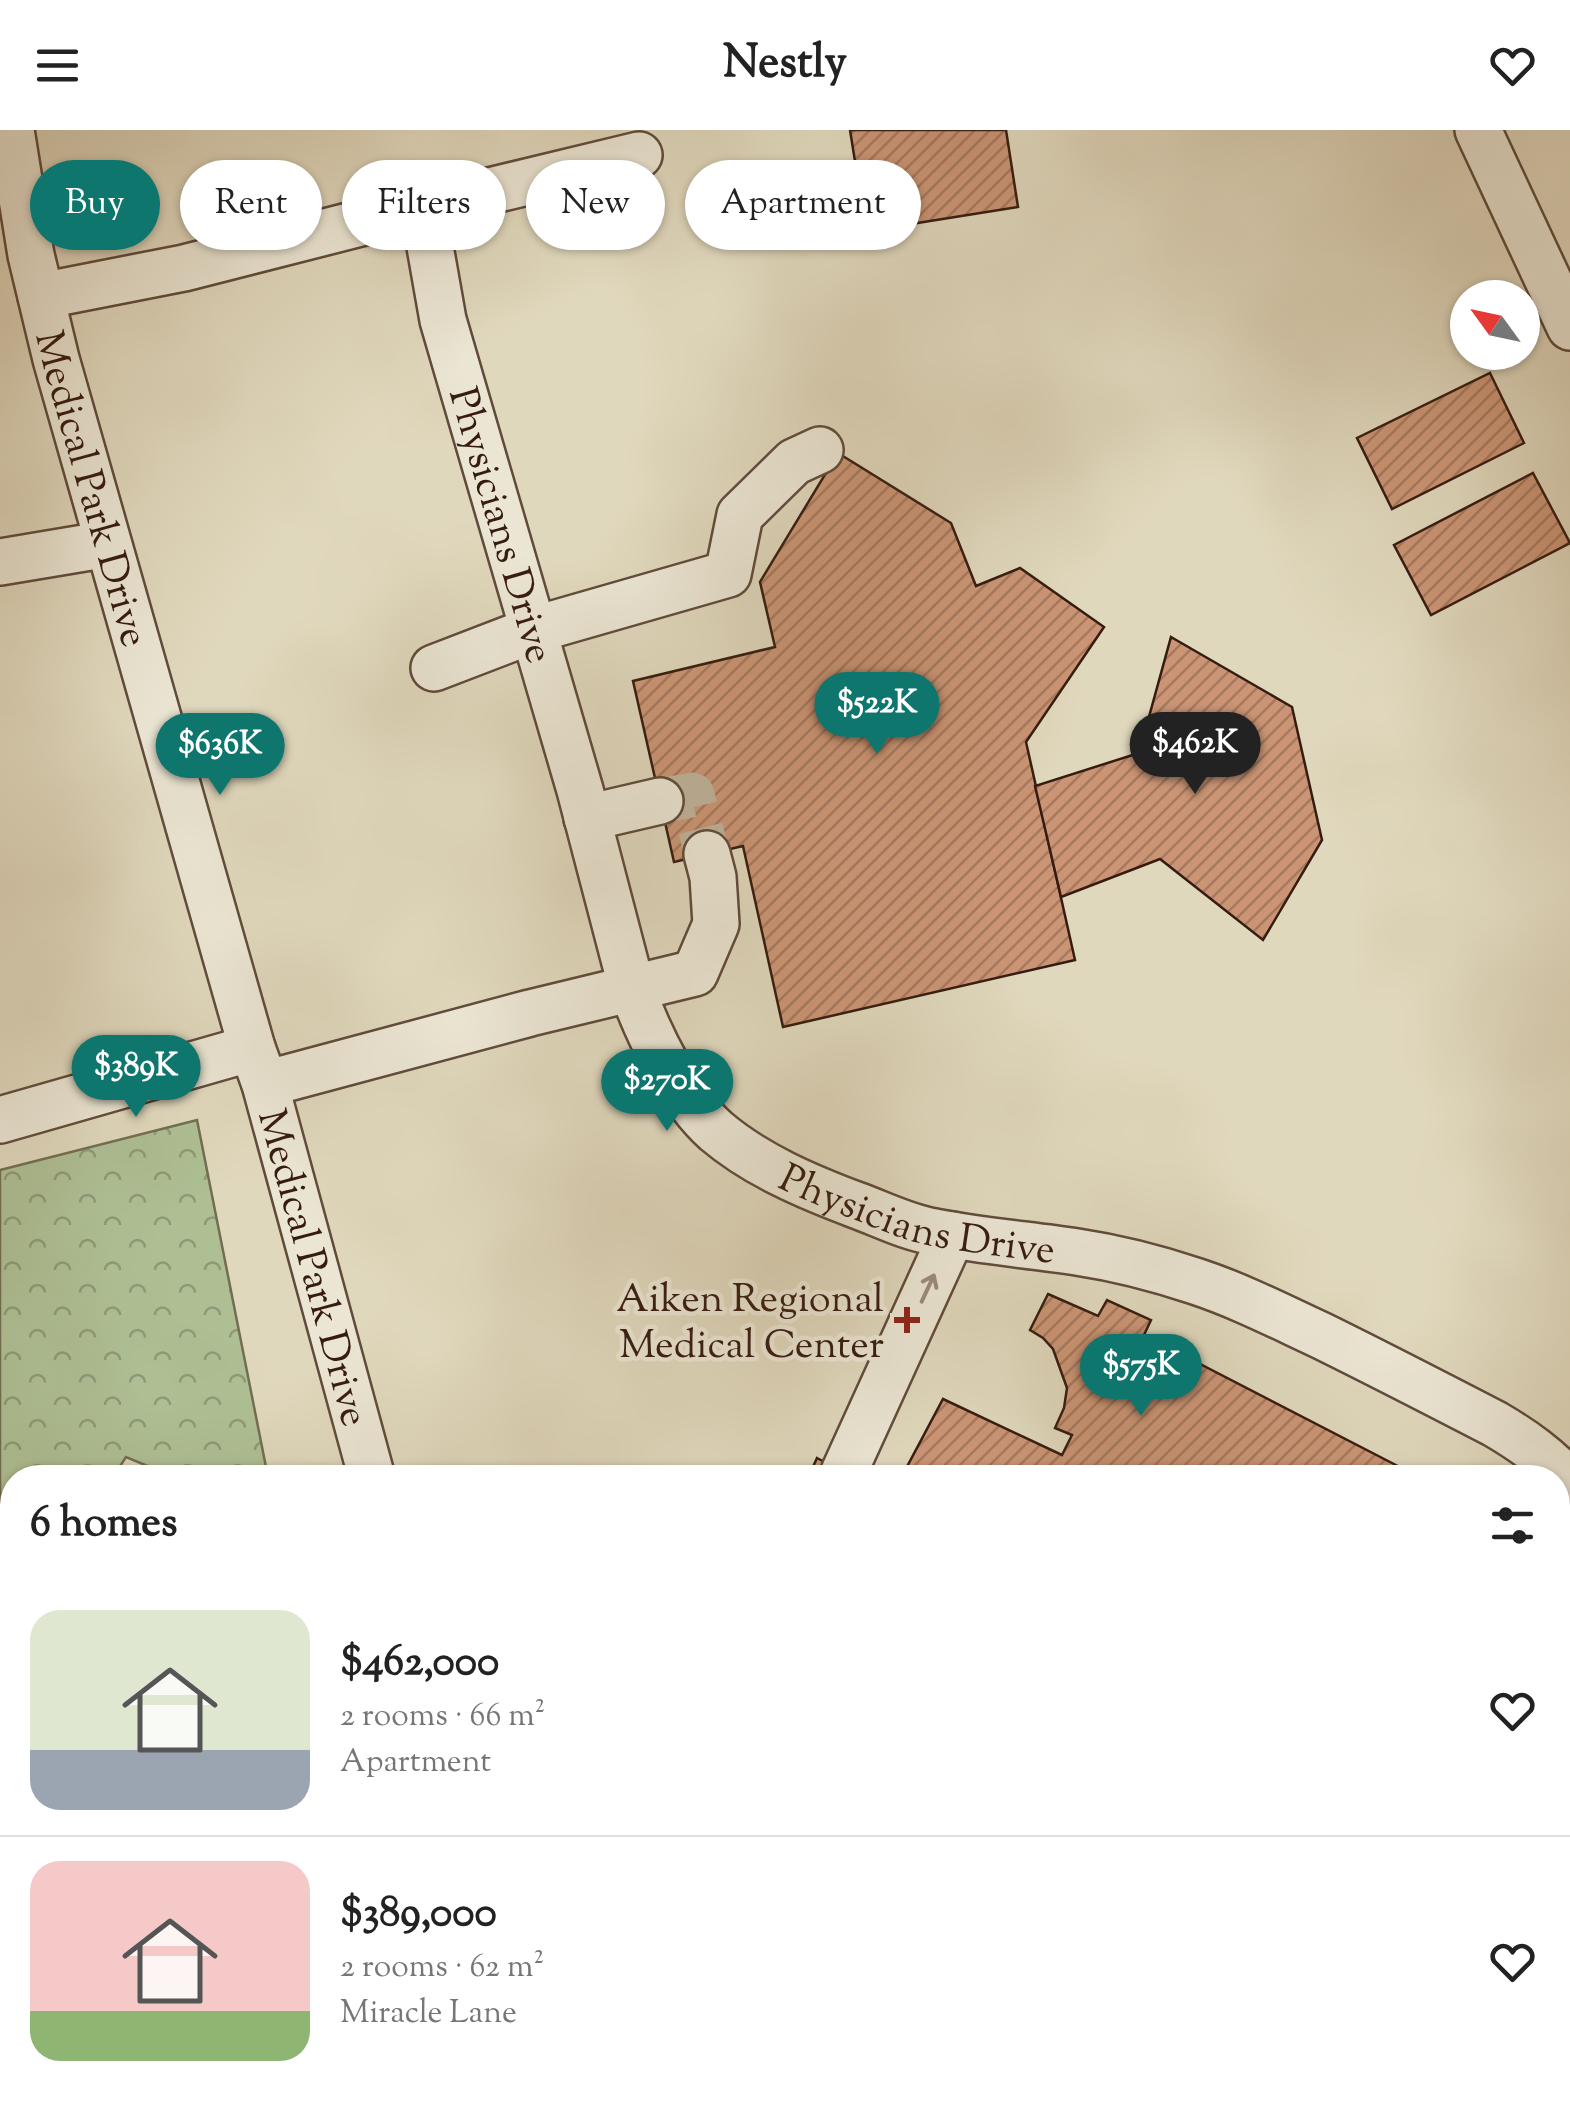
<!DOCTYPE html>
<meta charset="utf-8">
<style>
:root{--surface:#fff;--page:#f6f6f6;--text:#222;--muted:#767676;--line:#e0e0e0;--accent:#0f766e}
body{margin:0;font-family:"Sorts Mill Goudy",serif;background:var(--page);color:var(--text);height:100vh;display:flex;flex-direction:column;font-size:38px;white-space:nowrap}
*{box-sizing:border-box;margin:0}
p{font-size:32px;color:var(--muted)}
.icon{flex:none;width:55px;height:55px;fill:none;stroke:currentColor;stroke-width:2;stroke-linecap:round;stroke-linejoin:round}
.map{position:relative;flex:1;overflow:hidden}
.details{position:absolute;left:0px;top:1335px;width:1570px;height:640px;display:flex;flex-direction:column;background:var(--surface);border-radius:40px 40px 0 0;box-shadow:0 2px 8px #0004}
.details>*{flex:none}
.guide{position:absolute;left:30px;top:30px;width:1000px;height:90px;display:flex;gap:20px}
.needle{width:65px;rotate:303deg}
.fabs{position:absolute;left:1450px;top:150px;display:grid;gap:20px}
.fabs a{display:grid;place-items:center;width:90px;height:90px;border-radius:50%;background:var(--surface);box-shadow:0 2px 8px #0004;font-size:50px}
.price{position:absolute;translate:-50% -85px;padding:0 22px;border-radius:35px;background:var(--accent);color:#fff;font-size:32px;line-height:65px;filter:drop-shadow(0 2px 5px #0008)}
.price::after{content:'';position:absolute;left:50%;top:60px;width:30px;height:22px;margin-left:-15px;background:inherit;clip-path:polygon(0 0,100% 0,50% 100%)}
.price.on{background:#222;color:#fff}
ul{padding:0;list-style:none}
li{display:flex;align-items:center;gap:30px;height:250px;padding:0 30px}
li+li{border-top:2px solid var(--line)}
li span{display:grid;place-items:center;flex:none;width:280px;height:200px;border-radius:30px;color:#555}
li>.icon{margin-inline-start:auto}
span .icon{width:120px;height:120px;fill:#fffc;stroke-width:1}
li b{font-size:42px}
h2{display:flex;justify-content:space-between;align-items:center;height:120px;padding:0 30px;font-size:42px}
.chip{padding:0 35px;border-radius:45px;background:var(--surface);box-shadow:0 2px 8px #0004;font-size:35px;line-height:90px}
.chip.on{background:var(--accent);color:#fff}
header{display:flex;justify-content:space-between;align-items:center;height:130px;padding:0 30px;background:var(--surface);font-size:45px;font-weight:700}
.map>svg:first-child{display:block}
</style>
<header><svg class="icon" aria-label="menu" viewBox="0 0 24 24"><path d="M4 6h16M4 12h16M4 18h16"/></svg>Nestly<svg class="icon" aria-label="heart" viewBox="0 0 24 24"><path d="M12 20l-8-8c-3-5 5-10 8-4 3-6 11-1 8 4z"/></svg></header>
<div class="map">
<svg width="1570" height="1975" viewBox="0 0 1570 1975">
<defs>
<pattern id="forest-crowns" width="20" height="18" patternUnits="userSpaceOnUse" patternTransform="scale(2.5)"><rect width="20" height="18" fill="#aebf94"/><path d="M2 6a3 3 0 1 1 6 0M12 15a3 3 0 1 1 6 0" fill="none" stroke="#8e9a77"/></pattern>
<pattern id="building-hatch" width="6" height="6" patternUnits="userSpaceOnUse" patternTransform="scale(2.5)"><rect width="6" height="6" fill="#cb9575"/><path d="M-1 1l2-2M0 6l6-6M5 7l2-2" fill="none" stroke="#a6795f"/></pattern>
</defs>
<rect width="100%" height="100%" fill="#e0d8bd"/>
<filter id="stains"><feTurbulence type="fractalNoise" baseFrequency=".002" numOctaves="4"/><feColorMatrix values="0 0 0 0 .2 0 0 0 0 .09 0 0 0 0 .02 0 0 0 .5 -.17"/></filter>
<radialGradient id="worn" r=".72"><stop offset=".6" stop-color="#630" stop-opacity="0"/><stop offset="1" stop-color="#630" stop-opacity=".3"/></radialGradient>
<path fill="url(#forest-crowns)" stroke="#726e52" stroke-width="2.5" d="M197 990 268 1347H174L126 1327 113 1347 12 1348V1516L0 1537V1040Z"/>
<g fill="url(#building-hatch)" stroke="#361c10" stroke-width="2.5">
<path d="M850 0H1006L1018 77 911 94 903 43 858 50Z"/>
<path d="M1490 243 1524 313 1392 379 1357 308Z"/>
<path d="M838 323 951 393 976 456 1020 438 1104 497 1026 612 1075 830 783 897 743 716 674 732 633 551 775 517 760 452Z"/>
<path d="M1533 343 1570 413 1431 485 1394 415Z"/>
<path d="M1171 507 1292 577 1322 710 1263 810 1160 729 1061 767 1035 656 1139 623Z"/>
<path d="M1048 1164 1098 1186 1107 1170 1151 1190 1144 1205 1421 1348H901L943 1269 1062 1325 1072 1305 1055 1298 1064 1278 1067 1258 1053 1219 1043 1208 1030 1200Z"/>
<path d="M817 1328 855 1348H808Z"/>
<path d="M971 1962H1331L1325 1975H995Z"/>
</g>
<g fill="none" stroke-linecap="round" stroke-linejoin="round">
<path stroke="#beb29a" stroke-width="45" stroke-dasharray="45 22" stroke-linecap="butt" d="M660 671 692 665 707 724"/>
<defs>
<g id="minor">
<path id="s1" d="M11 0 31 125 56 229 252 918 265 954 372 1348"/>
<path d="M1478 0 1570 197"/>
<path id="s2" d="M423 77 443 190 580 660 632 859C649 906 679 968 716 1001 756 1035 808 1057 856 1075 881 1084 908 1098 935 1102 982 1111 1030 1115 1077 1122 1117 1128 1156 1138 1195 1151 1238 1165 1279 1186 1320 1205 1379 1234 1437 1264 1495 1294 1524 1311 1548 1328 1570 1353"/>
<path d="M41 166 184 138 423 77 639 25"/>
<path d="M0 432 108 414"/>
<path d="M434 538 533 500 728 444 740 385 794 332 820 320"/>
<path d="M587 688 660 671"/>
<path d="M265 954 530 883 695 843 716 794 713 747 707 724"/>
<path d="M0 990 252 918"/>
<path d="M844 1342 952 1105"/>
<path d="M1558 1780 1570 1773"/>
<path d="M1558 1941 1570 1947"/>
<path d="M810 1962 809 1971H846L863 1975"/>
<path d="M285 1975 292 1962"/>
<path d="M638 1975 641 1962"/>
<path d="M698 1975 722 1971H809L810 1975"/>
<path d="M1452 1975 1458 1962"/>
</g>
</defs>
<use href="#minor" stroke="#604b3b" stroke-width="50"/>
<use href="#minor" stroke="#ebe6d4" stroke-width="45"/>
</g>
<defs><path id="oneway-shaft" d="M-6 0H5M1.5-3L5.5 0L1.5 3" fill="none" stroke-width="1.6" stroke-linecap="round" stroke-linejoin="round" transform="scale(2.5)"/></defs>
<use stroke="#9a8b7c" href="#oneway-shaft" transform="translate(928 1158) rotate(-65)"/>
<path fill="#8f2418" stroke="#ebe6d4" stroke-width="4" d="M902 1175h10v10h10v10h-10v10h-10v-10h-10v-10h10z"/>
<g text-anchor="middle" stroke-width="9" stroke-linejoin="round" paint-order="stroke">
<g font-size="40" fill="#361c10" stroke="#ebe6d4">
<text dy="14" stroke="none"><textPath href="#s1" startOffset="368">Medical Park Drive</textPath></text>
<text dy="14" stroke="none"><textPath href="#s2" startOffset="328">Physicians Drive</textPath></text>
<text dy="14" stroke="none"><textPath href="#s2" startOffset="1198">Physicians Drive</textPath></text>
<text dy="14" stroke="none"><textPath href="#s1" startOffset="1178">Medical Park Drive</textPath></text>
</g>
<g font-size="40" fill="#361c10" stroke="#ebe6d4" text-anchor="end">
<text x="884" y="1181">Aiken Regional<tspan x="884" dy="46">Medical Center</tspan></text>
</g>
</g>
<rect width="100%" height="100%" filter="url(#stains)"/>
<rect width="100%" height="100%" fill="url(#worn)"/>
</svg>
<div class="fabs">
<a><svg class="needle" viewBox="-14 -14 28 28"><path d="M0-13l5 13h-10z" fill="#e53935"/><path d="M0 13l5-13h-10z" fill="#767676"/></svg></a>
</div>
<b class="price" style="left:877px;top:627px">$522K</b>
<b class="price on" style="left:1195px;top:667px">$462K</b>
<b class="price" style="left:220px;top:668px">$636K</b>
<b class="price" style="left:136px;top:990px">$389K</b>
<b class="price" style="left:667px;top:1004px">$270K</b>
<b class="price" style="left:1141px;top:1289px">$575K</b>
<div class="guide">
<a class="chip on">Buy</a>
<a class="chip">Rent</a>
<a class="chip">Filters</a>
<a class="chip">New</a>
<a class="chip">Apartment</a>
</div>
<section class="details">
<h2>6 homes<svg class="icon" aria-label="filters" viewBox="0 0 24 24"><path d="M4 7h16M4 17h16"/><circle cx="9" cy="7" r="2"/><circle cx="15" cy="17" r="2"/></svg></h2>
<ul>
<li><span style="background:linear-gradient(#dfe7d0 70%,#9aa5b1 0)"><svg class="icon" aria-label="home" viewBox="0 0 24 24"><path d="M3 11l9-7 9 7M6 9v11h12V9"/></svg></span><div><b>$462,000</b><p>2 rooms · 66 m²</p><p>Apartment</p></div><svg class="icon" aria-label="heart" viewBox="0 0 24 24"><path d="M12 20l-8-8c-3-5 5-10 8-4 3-6 11-1 8 4z"/></svg></li>
<li><span style="background:linear-gradient(#f6c9c9 75%,#8fb573 0)"><svg class="icon" aria-label="home" viewBox="0 0 24 24"><path d="M3 11l9-7 9 7M6 9v11h12V9"/></svg></span><div><b>$389,000</b><p>2 rooms · 62 m²</p><p>Miracle Lane</p></div><svg class="icon" aria-label="heart" viewBox="0 0 24 24"><path d="M12 20l-8-8c-3-5 5-10 8-4 3-6 11-1 8 4z"/></svg></li>
</ul>
</section>
</div>
